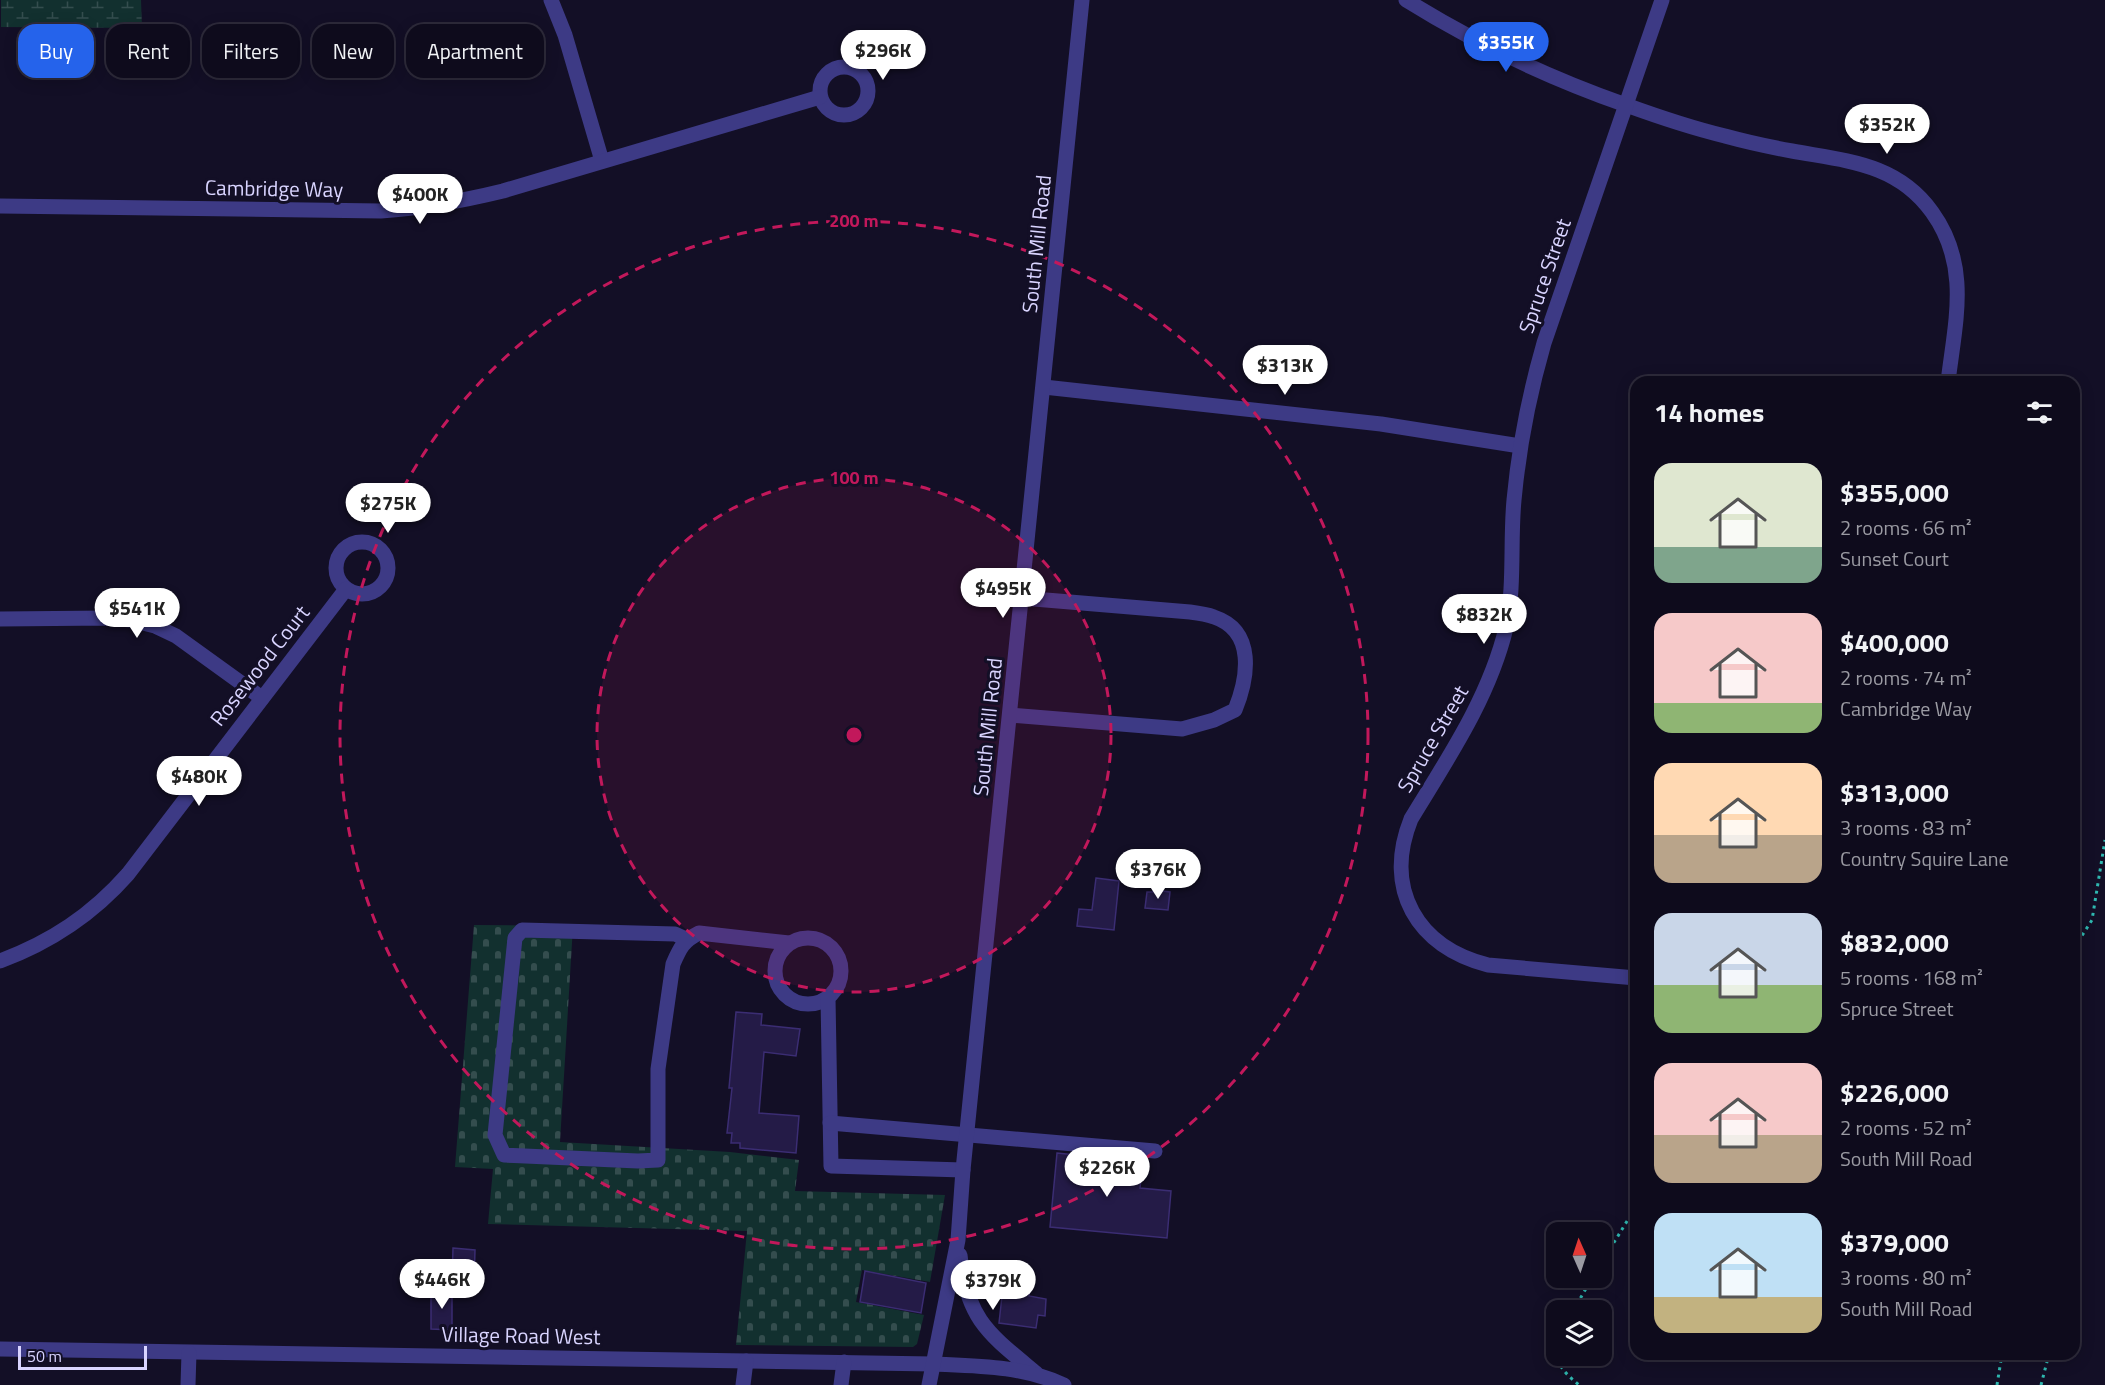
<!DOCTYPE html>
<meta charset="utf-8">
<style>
:root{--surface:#0e0b1c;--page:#171425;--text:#f1f3f6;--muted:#9b9ba3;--line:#2e2b3b;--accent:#2563eb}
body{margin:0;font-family:"Titillium Web",sans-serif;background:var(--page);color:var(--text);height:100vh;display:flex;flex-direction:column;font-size:22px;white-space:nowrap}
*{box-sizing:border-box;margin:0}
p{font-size:20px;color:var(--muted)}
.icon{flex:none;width:33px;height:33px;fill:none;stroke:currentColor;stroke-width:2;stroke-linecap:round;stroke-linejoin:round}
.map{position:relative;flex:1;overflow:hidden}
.drawer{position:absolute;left:1630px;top:376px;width:450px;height:984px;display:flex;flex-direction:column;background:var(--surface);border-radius:18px;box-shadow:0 3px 15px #0003,0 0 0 2px var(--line)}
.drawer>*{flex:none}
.top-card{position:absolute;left:18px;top:24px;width:570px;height:54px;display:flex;gap:12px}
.needle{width:39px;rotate:357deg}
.buttons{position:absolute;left:1546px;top:1222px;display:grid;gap:12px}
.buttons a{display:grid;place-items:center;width:66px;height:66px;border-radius:12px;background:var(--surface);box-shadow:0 3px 15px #0003,0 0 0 2px var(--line);font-size:30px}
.scale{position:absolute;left:18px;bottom:15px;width:129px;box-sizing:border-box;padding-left:6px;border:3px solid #d9d4ff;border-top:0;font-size:16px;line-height:21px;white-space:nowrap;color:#d9d4ff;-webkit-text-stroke:4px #130f26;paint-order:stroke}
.price{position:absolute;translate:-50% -51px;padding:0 14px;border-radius:21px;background:#fff;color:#222;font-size:20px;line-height:39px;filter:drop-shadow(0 2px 3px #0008)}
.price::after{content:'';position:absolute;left:50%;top:36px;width:18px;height:14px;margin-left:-9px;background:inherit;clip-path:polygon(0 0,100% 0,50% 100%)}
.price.active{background:var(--accent);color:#fff}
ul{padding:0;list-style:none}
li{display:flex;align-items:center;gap:18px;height:150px;padding:0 24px}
li span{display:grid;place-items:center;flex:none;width:168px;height:120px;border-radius:18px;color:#555}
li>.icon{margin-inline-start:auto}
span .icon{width:72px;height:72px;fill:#fffc;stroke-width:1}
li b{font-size:26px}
h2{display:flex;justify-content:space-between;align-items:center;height:72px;padding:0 24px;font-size:26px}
.pill{padding:0 21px;border-radius:18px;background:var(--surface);box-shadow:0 3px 15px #0003,0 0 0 2px var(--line);font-size:21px;line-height:54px}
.pill.active{background:var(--accent);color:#fff}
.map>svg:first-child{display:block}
</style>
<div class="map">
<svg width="2105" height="1385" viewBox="0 0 2105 1385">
<defs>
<pattern id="wetland-marsh" width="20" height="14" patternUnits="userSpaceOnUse" patternTransform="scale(1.5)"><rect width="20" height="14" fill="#12302f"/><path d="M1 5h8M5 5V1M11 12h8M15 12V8" fill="none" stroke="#344d4e"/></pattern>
<pattern id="cemetery-stones" width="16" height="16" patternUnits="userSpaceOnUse" patternTransform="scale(1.5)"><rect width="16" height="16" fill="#12302f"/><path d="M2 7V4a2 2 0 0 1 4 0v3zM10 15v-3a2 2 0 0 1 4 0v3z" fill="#344d4e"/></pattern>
</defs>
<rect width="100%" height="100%" fill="#130f26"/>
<path fill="url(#wetland-marsh)" d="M1 0H141L142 28 1 27Z"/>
<path fill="url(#cemetery-stones)" d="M474 925 573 926 560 1142 730 1152 799 1160 795 1191 945 1195 930 1282 862 1270 856 1302 924 1315 917 1344 913 1347 736 1345 747 1231 488 1224 493 1169 455 1167Z"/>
<g fill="#241b47" stroke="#3b2d73" stroke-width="1.5">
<path d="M1096 878 1119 881 1114 930 1077 926 1079 909 1092 910Z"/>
<path d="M1153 890 1170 892 1168 910 1145 908 1147 892H1153Z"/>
<path d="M736 1012 762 1014 761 1025 800 1029 796 1056 764 1052 759 1113 799 1116 796 1153 740 1148V1143H731L732 1133H727L732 1088H729Z"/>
<path d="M1057 1153 1143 1162 1140 1188 1171 1191 1167 1238 1050 1227Z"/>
<path d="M453 1248 475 1250 474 1284 452 1283Z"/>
<path d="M1005 1269 1033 1271 1029 1296 1046 1299 1045 1316 1038 1315 1036 1328 999 1323Z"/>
<path d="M865 1271 926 1283 921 1313 860 1302Z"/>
<path d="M431 1291H452V1330L431 1329Z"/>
</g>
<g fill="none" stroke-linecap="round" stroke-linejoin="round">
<g stroke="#2fb8b0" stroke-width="3" stroke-dasharray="3 4.5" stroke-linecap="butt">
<path d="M2074 948 2092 920 2105 840"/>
<path d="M1602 1262 1629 1218 1636 1211"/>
<path d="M1573 1311 1592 1278"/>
<path d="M1557 1337C1553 1361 1561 1370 1579 1385"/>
<path d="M1997 1385 2002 1354"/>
<path d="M2041 1385 2049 1354"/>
</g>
<g stroke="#3d3a85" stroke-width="15">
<path d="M551 0 565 35 602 161"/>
<path d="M1406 0C1475 43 1549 78 1626 105 1659 117 1692 128 1725 136 1747 142 1770 147 1792 151 1846 161 1897 163 1932 212 1971 266 1955 322 1948 382"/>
<circle cx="844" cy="91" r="24"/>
<path d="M0 206 381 211C423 208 462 201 503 191L820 97"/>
<path d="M1044 387 1381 424 1520 446"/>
<circle cx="362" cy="568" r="26"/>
<path d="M0 619 109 618 131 620 155 626 176 636 262 698"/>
<path d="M1010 715 1182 729 1214 720 1235 710C1248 678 1256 631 1214 617 1206 614 1198 613 1190 612L1022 598"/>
<circle cx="808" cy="971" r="33"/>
<path d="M686 939 675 934 522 930 515 938 495 1135 504 1155 638 1161 658 1160V1069L673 964C680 948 683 941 699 933L789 943"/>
<path d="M0 961C51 942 92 915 128 874L346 589"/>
<path d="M1636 978 1488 965C1417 947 1383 889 1411 819 1448 758 1489 698 1506 628 1515 586 1510 542 1514 500 1519 446 1529 395 1544 343L1662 0"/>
<path d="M828 998 831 1166 963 1170"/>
<path d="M830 1123 1155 1151"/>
<path d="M960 1255C967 1320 989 1334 1036 1373"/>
<path d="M0 1349 933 1364C978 1366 1023 1366 1064 1385"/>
<path d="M188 1385 189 1353"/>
<path d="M743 1385 746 1361"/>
<path d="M841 1385 844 1362"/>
<path d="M929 1385 958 1240 963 1170 1082 0"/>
</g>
</g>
<circle cx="854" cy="735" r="257" fill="#c2185b" fill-opacity=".12"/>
<g fill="none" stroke="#c2185b" stroke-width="3" stroke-dasharray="10 8">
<circle cx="854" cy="735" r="257"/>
<circle cx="854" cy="735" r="514"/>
</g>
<g text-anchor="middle" stroke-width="6" stroke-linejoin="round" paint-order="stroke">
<g font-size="21" fill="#d9d4ff" stroke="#130f26">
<text transform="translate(274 189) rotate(1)" y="7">Cambridge Way</text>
<text transform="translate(1037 244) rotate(-84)" y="7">South Mill Road</text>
<text transform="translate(1545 276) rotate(-71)" y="7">Spruce Street</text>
<text transform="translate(260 666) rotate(-52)" y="7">Rosewood Court</text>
<text transform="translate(988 727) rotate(-84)" y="7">South Mill Road</text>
<text transform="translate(1433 739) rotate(-60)" y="7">Spruce Street</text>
<text transform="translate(521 1336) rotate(1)" y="7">Village Road West</text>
</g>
</g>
<circle cx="854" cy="735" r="9" fill="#c2185b" stroke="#130f26" stroke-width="3"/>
<g font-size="18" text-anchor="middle" font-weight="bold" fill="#c2185b" stroke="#130f26" stroke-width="6" stroke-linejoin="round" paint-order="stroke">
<text x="854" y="227">200 m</text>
<text x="854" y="484">100 m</text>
</g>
</svg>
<div class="buttons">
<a><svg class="needle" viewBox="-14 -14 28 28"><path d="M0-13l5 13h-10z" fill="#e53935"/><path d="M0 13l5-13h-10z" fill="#9b9ba3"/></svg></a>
<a><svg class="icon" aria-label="layers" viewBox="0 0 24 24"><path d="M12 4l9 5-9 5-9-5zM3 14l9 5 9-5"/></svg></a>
</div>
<div class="scale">50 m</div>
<b class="price active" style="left:1506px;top:73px">$355K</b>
<b class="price" style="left:883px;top:81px">$296K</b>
<b class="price" style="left:1887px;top:155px">$352K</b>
<b class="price" style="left:420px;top:225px">$400K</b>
<b class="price" style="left:1285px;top:396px">$313K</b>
<b class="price" style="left:388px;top:534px">$275K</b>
<b class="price" style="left:1003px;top:619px">$495K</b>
<b class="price" style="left:137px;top:639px">$541K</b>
<b class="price" style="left:1484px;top:645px">$832K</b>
<b class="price" style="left:199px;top:807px">$480K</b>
<b class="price" style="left:1158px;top:900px">$376K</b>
<b class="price" style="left:1107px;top:1198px">$226K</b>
<b class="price" style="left:442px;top:1310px">$446K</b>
<b class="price" style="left:993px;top:1311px">$379K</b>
<div class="top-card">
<a class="pill active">Buy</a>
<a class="pill">Rent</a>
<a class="pill">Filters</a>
<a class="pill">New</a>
<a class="pill">Apartment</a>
</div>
<section class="drawer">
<h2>14 homes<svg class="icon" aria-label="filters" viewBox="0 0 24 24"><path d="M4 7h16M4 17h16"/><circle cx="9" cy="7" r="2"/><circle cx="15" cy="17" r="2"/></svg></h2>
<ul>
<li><span style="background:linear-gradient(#dfe7d0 70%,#7fa58c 0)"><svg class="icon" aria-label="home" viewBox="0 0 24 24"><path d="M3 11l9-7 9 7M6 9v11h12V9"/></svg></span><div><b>$355,000</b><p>2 rooms · 66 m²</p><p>Sunset Court</p></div></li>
<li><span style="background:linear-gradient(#f6c9c9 75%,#8fb573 0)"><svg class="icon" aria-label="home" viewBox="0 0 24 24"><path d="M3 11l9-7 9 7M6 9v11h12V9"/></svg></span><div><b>$400,000</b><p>2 rooms · 74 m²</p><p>Cambridge Way</p></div></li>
<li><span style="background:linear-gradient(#ffd9b3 60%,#b9a48a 0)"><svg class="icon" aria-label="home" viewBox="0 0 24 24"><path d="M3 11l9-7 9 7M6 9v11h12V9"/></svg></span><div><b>$313,000</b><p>3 rooms · 83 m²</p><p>Country Squire Lane</p></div></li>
<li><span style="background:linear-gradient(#c9d6e8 60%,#8fb573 0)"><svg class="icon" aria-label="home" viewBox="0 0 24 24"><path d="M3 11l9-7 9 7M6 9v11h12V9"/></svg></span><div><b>$832,000</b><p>5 rooms · 168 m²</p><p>Spruce Street</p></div></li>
<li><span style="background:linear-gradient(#f6c9c9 60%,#b9a48a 0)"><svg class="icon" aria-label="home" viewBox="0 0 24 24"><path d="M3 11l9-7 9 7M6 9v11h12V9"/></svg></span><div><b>$226,000</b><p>2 rooms · 52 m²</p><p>South Mill Road</p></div></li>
<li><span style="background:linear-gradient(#bfe0f5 70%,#c2b280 0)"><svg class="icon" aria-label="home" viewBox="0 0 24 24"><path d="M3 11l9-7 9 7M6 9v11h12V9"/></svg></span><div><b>$379,000</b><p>3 rooms · 80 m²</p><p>South Mill Road</p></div></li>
</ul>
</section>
</div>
